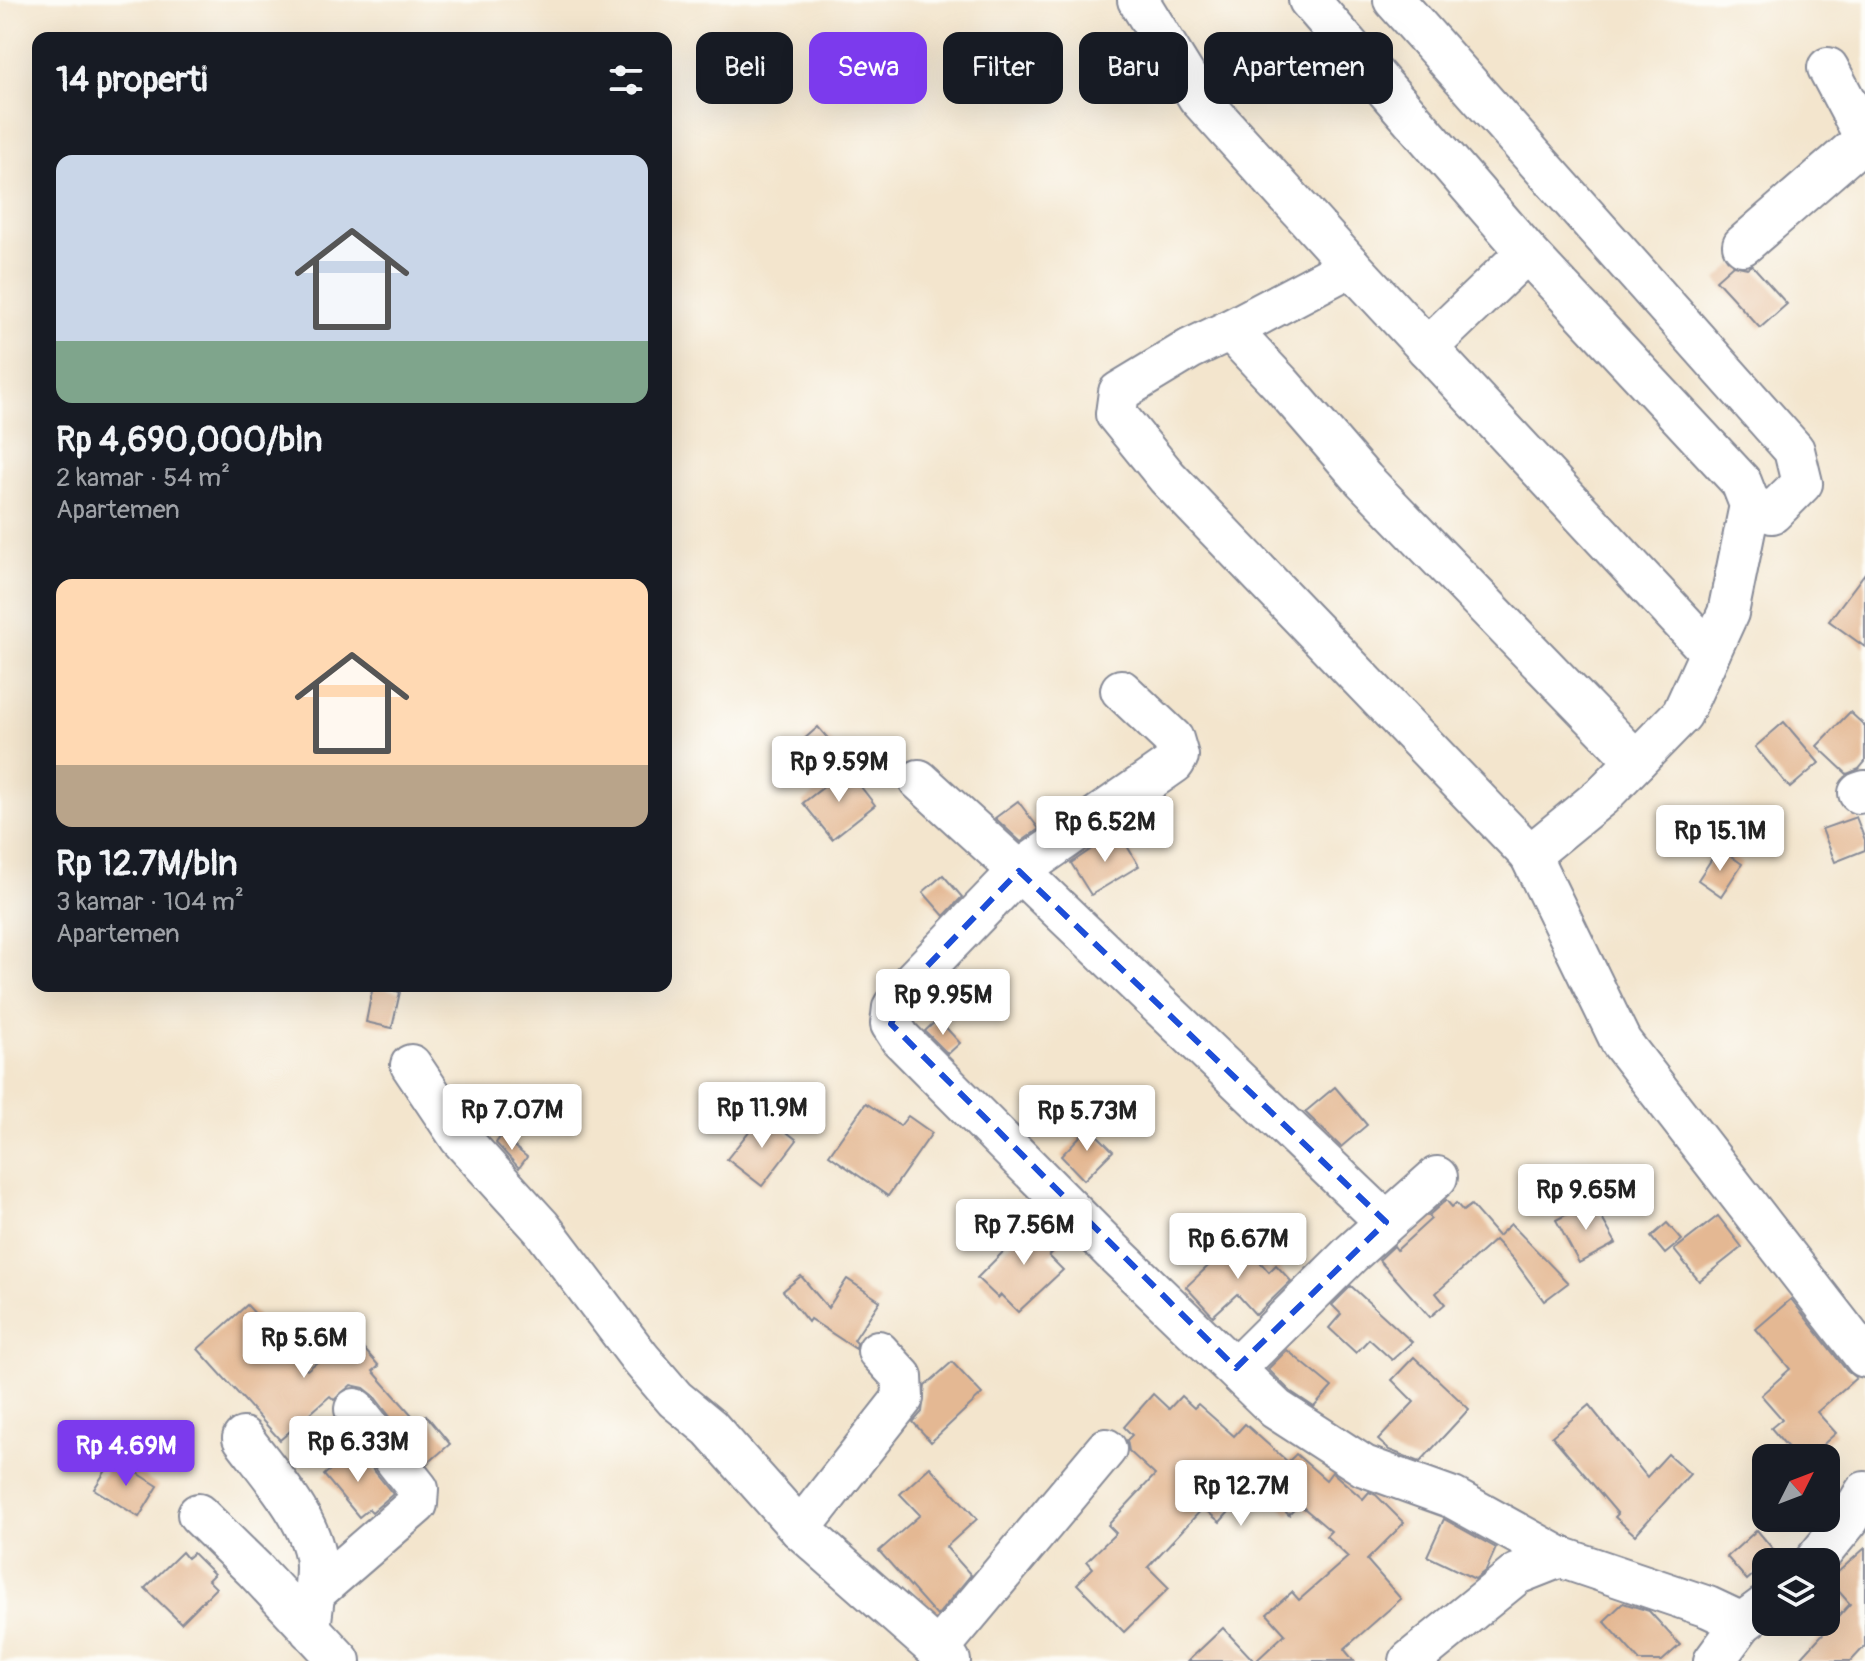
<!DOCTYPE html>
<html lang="id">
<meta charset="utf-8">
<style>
:root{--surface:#171b24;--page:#242831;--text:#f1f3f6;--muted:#9ea1a6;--accent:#7c3aed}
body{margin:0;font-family:Pangolin,sans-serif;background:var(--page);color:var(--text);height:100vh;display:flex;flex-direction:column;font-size:30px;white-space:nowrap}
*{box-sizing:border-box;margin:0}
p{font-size:26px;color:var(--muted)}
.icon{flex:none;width:44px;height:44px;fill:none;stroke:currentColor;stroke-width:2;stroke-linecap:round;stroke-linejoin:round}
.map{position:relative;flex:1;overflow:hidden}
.details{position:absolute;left:32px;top:32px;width:640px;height:960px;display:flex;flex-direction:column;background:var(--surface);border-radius:16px;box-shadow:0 8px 32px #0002}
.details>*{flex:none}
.hud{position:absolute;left:696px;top:32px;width:760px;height:72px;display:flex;gap:16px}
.needle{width:52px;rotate:48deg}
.controls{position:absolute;left:1752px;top:1444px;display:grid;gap:16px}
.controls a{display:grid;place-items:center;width:88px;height:88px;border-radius:16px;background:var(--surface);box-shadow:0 8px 32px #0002;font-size:40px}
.price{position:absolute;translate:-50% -68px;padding:0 18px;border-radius:8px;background:#fff;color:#222;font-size:26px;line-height:52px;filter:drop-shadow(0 2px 4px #0008)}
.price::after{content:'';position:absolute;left:50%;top:48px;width:24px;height:18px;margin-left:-12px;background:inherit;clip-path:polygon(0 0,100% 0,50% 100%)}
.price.active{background:var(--accent);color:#fff}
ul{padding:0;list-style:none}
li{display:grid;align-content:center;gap:16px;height:424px;padding:0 24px}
li span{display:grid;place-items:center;height:248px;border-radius:16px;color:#555}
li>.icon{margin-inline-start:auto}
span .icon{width:144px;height:144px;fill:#fffc;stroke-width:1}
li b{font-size:34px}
h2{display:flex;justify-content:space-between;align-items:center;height:96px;padding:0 24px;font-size:34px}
.tag{padding:0 28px;border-radius:16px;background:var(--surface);box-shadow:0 8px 32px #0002;font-size:28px;line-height:72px}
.tag.active{background:var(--accent);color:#fff}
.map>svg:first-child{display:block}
</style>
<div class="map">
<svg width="1865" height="1661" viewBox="0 0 1865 1661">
<rect width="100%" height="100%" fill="#fdfcf7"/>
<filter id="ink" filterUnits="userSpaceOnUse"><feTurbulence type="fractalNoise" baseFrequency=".0125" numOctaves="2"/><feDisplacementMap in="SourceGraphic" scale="16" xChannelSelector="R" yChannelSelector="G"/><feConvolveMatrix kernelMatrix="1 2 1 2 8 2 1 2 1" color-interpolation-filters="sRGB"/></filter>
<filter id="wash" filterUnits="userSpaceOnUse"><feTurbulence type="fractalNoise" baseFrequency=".006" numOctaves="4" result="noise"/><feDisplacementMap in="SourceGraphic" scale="32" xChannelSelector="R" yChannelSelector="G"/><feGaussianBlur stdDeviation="1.8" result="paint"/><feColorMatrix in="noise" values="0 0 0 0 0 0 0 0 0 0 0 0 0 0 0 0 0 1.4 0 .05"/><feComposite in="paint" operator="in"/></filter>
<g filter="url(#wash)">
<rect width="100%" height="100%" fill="#f3e5cd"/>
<g id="blocks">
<g fill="#e4b893">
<path d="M1733 265 1747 268 1752 265 1787 304 1760 328 1716 280Z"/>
<path d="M1865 573V647L1829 621Z"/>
<path d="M1850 712 1865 726V762L1859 769 1847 774 1817 746Z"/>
<path d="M1784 722 1819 763 1790 788 1755 747Z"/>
<path d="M818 727 838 750 823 763 803 740Z"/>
<path d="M847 769 875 805 832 839 803 803Z"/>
<path d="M1018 801 1039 829 1021 842 995 818Z"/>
<path d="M1856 817 1865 840V850L1835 862 1822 829Z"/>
<path d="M1118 831 1139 866 1091 895 1071 863Z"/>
<path d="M1725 852 1742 864 1721 896 1698 880 1713 857Z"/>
<path d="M943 875 962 897 944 916 923 892Z"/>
<path d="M373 986 400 992 392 1028 366 1022Z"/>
<path d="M938 1019 960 1043 948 1054 925 1031Z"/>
<path d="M1335 1087 1367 1125 1341 1147 1305 1112Z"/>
<path d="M866 1103 900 1126 908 1116 932 1133 888 1196 829 1155Z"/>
<path d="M763 1114 797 1140 762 1186 727 1159Z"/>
<path d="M1089 1127 1113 1151 1084 1180 1061 1156Z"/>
<path d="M501 1136 527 1157 519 1168 496 1143Z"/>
<path d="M1446 1200 1452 1207 1456 1203 1463 1211 1471 1205 1498 1236 1511 1224 1568 1283 1544 1301 1513 1259 1495 1240 1436 1293 1445 1304 1430 1317 1379 1260 1394 1246 1397 1250 1431 1219 1428 1216Z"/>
<path d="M1592 1201 1616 1243 1579 1263 1556 1220Z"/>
<path d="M1718 1216 1742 1247 1699 1281 1674 1250Z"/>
<path d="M1049 1221 1066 1238 1049 1256 1063 1270 1018 1312 1001 1295 998 1298 977 1278 1024 1231 1032 1239Z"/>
<path d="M1667 1223 1682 1240 1665 1254 1651 1237Z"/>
<path d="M1238 1238 1269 1272 1276 1265 1291 1281 1256 1315 1237 1294 1213 1316 1186 1287Z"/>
<path d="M801 1276 828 1308 847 1279 880 1301 854 1340 857 1343 856 1349 810 1319 808 1322 783 1291Z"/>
<path d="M1351 1286 1412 1342 1392 1360 1369 1339 1356 1353 1329 1328 1341 1314 1332 1305Z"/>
<path d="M1791 1299 1847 1371 1856 1378 1817 1412 1836 1433 1808 1458H1797L1771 1428 1782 1419 1761 1395 1790 1369 1756 1329Z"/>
<path d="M247 1305 307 1370 352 1335 379 1366 373 1371 418 1422 426 1415 450 1444 427 1464 373 1395 364 1388 351 1385 334 1400 330 1396 280 1440 198 1349Z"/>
<path d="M1287 1350 1332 1387 1314 1407 1290 1391 1268 1369Z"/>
<path d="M1414 1357 1469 1409 1420 1462 1389 1450 1378 1440 1414 1402 1392 1380Z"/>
<path d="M952 1362 982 1394 931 1442 913 1422 922 1412 925 1386Z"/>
<path d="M1153 1394 1169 1409 1181 1396 1194 1408 1198 1404 1234 1436 1245 1424 1288 1462 1296 1454 1326 1480 1332 1472 1363 1499 1369 1492 1376 1495 1404 1523 1367 1560 1401 1599 1344 1649 1354 1661H1256L1285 1634 1267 1614 1292 1592 1299 1600 1348 1557 1326 1536 1331 1531 1299 1504 1289 1515 1254 1483 1220 1522 1203 1508 1148 1567 1169 1588 1124 1632 1077 1584 1093 1568 1087 1561 1116 1533 1108 1525 1155 1475 1129 1451 1127 1440 1132 1435 1124 1427Z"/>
<path d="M1589 1405 1647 1477 1668 1454 1690 1474 1635 1535 1615 1517 1618 1514 1552 1436Z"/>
<path d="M356 1448 393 1494 372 1512 369 1509 359 1517 324 1475Z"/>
<path d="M114 1458 158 1486 139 1517 94 1489Z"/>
<path d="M930 1467 977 1519 946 1547 971 1575 937 1616 879 1551 920 1515 900 1494Z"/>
<path d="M1444 1519 1496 1548 1486 1570 1475 1579 1427 1556Z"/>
<path d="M1757 1530 1777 1554 1747 1580 1727 1557Z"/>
<path d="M1865 1548V1646L1851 1661H1798L1850 1604 1829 1580Z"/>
<path d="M182 1552 187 1558 193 1553 214 1574 208 1580 216 1588 181 1623 145 1588Z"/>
<path d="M1623 1603 1649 1611 1680 1645 1662 1661H1640L1604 1621Z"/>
<path d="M1223 1628 1254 1661H1188Z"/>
</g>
</g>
</g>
<g filter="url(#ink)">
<use href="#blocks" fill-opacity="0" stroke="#878a96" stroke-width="2"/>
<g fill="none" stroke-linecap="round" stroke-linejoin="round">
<defs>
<g id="minor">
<path d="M1138 0 1198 97 1351 266 1710 652"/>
<path d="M1309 0 1527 252 1741 482 1750 505 1728 613 1682 714 1602 796 1530 855 1621 1042 1865 1357"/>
<path d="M1394 0 1794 450 1802 483 1772 513 1750 505"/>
<path d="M1828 68 1865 138"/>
<path d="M1743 245 1865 139"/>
<path d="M1351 266 1230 330 1281 384 1364 480 1636 761"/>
<path d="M1230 330 1190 349 1119 392 1116 414 1167 477 1530 855"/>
<path d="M1427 348 1527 252"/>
<path d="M1121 690 1173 739 1178 756 1174 763 1019 871 908 986 893 1007 891 1024 900 1038 1112 1251 1276 1409 1364 1466 1453 1498 1560 1557"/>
<path d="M919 780 1019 871 1386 1222"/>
<path d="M1859 793 1865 791"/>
<path d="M411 1065 460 1138 541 1227 640 1358 675 1399 710 1428 800 1529 950 1661"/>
<path d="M1236 1368 1352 1253 1437 1177"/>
<path d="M243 1438C268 1472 316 1524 316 1567 316 1588 312 1609 310 1630"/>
<path d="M198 1514 255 1570 340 1661"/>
<path d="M800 1529 903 1398 902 1377 878 1351"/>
<path d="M1814 1562 1849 1519 1865 1492"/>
<path d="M313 1594 417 1504 418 1489 355 1409"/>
<path d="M937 1651 1106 1449"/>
<path d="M1410 1661 1517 1574 1560 1557 1708 1607 1742 1623 1766 1605"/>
<path d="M1714 1661 1742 1623"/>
</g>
</defs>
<use href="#minor" stroke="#878a96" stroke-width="44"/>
<use href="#minor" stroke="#fff" stroke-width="40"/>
</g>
</g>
<path fill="none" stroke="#1d4ed8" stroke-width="6" stroke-dasharray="16 10" stroke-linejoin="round" d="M1019 871 1386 1222 1236 1368 891 1024 908 986Z"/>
</svg>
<div class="controls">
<a><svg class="needle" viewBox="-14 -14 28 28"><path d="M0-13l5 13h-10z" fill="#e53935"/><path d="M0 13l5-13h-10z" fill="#9ea1a6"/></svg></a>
<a><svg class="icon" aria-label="layers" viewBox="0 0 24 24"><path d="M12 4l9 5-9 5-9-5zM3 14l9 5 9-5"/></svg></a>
</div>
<b class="price" style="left:839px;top:804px">Rp 9.59M</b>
<b class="price" style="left:1105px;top:864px">Rp 6.52M</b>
<b class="price" style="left:1720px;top:873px">Rp 15.1M</b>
<b class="price" style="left:943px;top:1037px">Rp 9.95M</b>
<b class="price" style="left:762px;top:1150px">Rp 11.9M</b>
<b class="price" style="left:512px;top:1152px">Rp 7.07M</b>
<b class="price" style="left:1087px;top:1153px">Rp 5.73M</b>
<b class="price" style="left:1586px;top:1232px">Rp 9.65M</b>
<b class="price" style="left:1024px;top:1267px">Rp 7.56M</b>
<b class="price" style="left:1238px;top:1281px">Rp 6.67M</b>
<b class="price" style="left:304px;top:1380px">Rp 5.6M</b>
<b class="price" style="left:358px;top:1484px">Rp 6.33M</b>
<b class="price active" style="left:126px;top:1488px">Rp 4.69M</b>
<b class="price" style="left:1241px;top:1528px">Rp 12.7M</b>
<div class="hud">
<a class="tag">Beli</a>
<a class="tag active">Sewa</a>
<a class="tag">Filter</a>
<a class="tag">Baru</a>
<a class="tag">Apartemen</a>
</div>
<section class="details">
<h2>14 properti<svg class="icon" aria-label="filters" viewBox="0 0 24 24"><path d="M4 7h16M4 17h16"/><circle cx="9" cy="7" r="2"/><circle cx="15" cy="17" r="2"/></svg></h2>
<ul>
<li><span style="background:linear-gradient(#c9d6e8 75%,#7fa58c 0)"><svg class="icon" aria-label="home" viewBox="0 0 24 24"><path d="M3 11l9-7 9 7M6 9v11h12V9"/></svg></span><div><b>Rp 4,690,000/bln</b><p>2 kamar · 54 m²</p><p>Apartemen</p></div></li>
<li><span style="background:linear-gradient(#ffd9b3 75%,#b9a48a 0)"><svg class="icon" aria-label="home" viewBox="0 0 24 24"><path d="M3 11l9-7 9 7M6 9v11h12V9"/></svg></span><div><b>Rp 12.7M/bln</b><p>3 kamar · 104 m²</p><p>Apartemen</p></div></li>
</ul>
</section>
</div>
